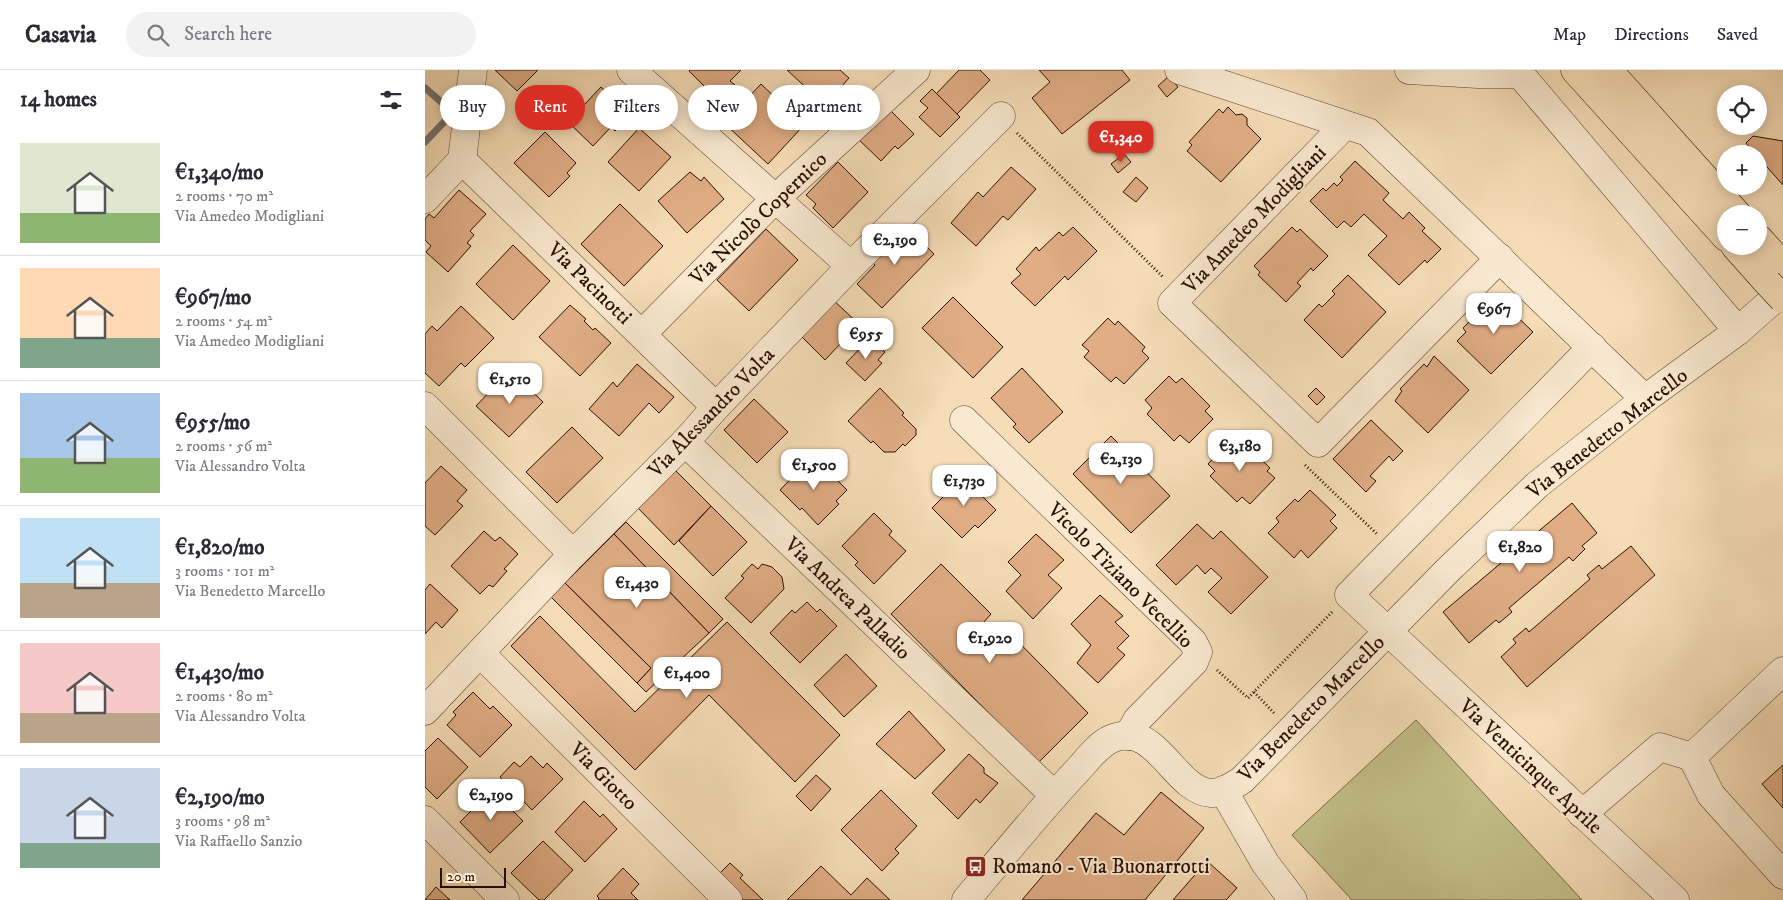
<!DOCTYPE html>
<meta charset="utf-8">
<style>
:root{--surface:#fff;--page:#f2f2f3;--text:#2b2b33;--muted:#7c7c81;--line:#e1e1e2;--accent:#d93025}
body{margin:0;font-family:"IM FELL DW Pica",serif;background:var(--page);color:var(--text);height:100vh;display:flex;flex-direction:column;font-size:19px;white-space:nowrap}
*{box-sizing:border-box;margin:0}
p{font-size:16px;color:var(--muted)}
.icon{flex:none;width:28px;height:28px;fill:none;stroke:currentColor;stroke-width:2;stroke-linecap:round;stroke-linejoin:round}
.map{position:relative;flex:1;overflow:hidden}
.side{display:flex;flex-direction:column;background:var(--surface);width:425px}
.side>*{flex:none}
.guide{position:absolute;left:15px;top:15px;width:475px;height:45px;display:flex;gap:10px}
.tools{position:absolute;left:1292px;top:15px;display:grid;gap:10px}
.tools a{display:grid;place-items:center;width:50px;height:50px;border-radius:50%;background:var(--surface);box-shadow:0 2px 12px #0003;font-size:25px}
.scale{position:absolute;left:15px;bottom:12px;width:66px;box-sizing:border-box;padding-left:5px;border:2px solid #2c0f03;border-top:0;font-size:14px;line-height:18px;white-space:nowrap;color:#2c0f03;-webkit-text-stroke:4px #f9e9d0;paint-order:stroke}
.price{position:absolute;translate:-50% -42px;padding:0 11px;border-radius:10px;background:#fff;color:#222;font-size:16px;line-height:32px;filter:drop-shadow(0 1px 2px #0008)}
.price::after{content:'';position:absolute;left:50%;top:30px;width:15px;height:11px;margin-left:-8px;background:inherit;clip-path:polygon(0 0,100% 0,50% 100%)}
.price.active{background:var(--accent);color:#fff}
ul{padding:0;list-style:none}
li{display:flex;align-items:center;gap:15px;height:125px;padding:0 20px}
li+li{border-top:1px solid var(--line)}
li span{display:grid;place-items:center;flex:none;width:140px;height:100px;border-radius:0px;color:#555}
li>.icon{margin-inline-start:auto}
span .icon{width:60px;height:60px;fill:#fffc;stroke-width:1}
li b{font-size:21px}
h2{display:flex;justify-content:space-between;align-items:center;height:60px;padding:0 20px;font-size:21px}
.pill{padding:0 18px;border-radius:22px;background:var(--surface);box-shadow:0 2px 12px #0003;font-size:18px;line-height:45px}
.pill.active{background:var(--accent);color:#fff}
header{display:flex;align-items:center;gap:30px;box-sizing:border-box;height:70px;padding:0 25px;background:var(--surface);border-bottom:1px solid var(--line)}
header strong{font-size:24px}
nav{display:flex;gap:28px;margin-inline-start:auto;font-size:18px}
.search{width:350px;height:45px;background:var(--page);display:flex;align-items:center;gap:12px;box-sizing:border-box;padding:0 18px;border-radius:28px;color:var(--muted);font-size:19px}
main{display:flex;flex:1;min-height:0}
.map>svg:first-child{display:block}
</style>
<header>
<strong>Casavia</strong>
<div class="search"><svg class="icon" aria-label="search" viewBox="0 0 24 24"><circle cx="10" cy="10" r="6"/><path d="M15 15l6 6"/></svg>Search here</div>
<nav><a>Map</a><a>Directions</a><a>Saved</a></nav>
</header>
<main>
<section class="side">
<h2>14 homes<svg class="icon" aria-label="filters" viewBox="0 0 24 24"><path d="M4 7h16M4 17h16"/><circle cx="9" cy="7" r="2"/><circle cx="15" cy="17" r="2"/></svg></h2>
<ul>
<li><span style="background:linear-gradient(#dfe7d0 70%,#8fb573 0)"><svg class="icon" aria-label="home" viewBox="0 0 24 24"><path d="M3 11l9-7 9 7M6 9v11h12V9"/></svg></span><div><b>€1,340/mo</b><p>2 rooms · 70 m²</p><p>Via Amedeo Modigliani</p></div></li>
<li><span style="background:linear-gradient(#ffd9b3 70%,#7fa58c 0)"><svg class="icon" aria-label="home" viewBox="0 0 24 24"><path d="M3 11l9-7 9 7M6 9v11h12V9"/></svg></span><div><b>€967/mo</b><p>2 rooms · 54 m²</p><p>Via Amedeo Modigliani</p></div></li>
<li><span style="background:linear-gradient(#a9c7e8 65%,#8fb573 0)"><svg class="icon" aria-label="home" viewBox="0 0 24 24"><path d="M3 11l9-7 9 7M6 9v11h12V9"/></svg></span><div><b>€955/mo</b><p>2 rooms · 56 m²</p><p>Via Alessandro Volta</p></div></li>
<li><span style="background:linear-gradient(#bfe0f5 65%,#b9a48a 0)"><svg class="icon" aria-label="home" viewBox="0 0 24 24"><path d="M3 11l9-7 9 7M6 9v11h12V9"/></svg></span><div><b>€1,820/mo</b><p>3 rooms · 101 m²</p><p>Via Benedetto Marcello</p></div></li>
<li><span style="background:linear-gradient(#f6c9c9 70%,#b9a48a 0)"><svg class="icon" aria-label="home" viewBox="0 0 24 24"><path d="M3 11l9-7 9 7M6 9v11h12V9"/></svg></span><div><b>€1,430/mo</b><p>2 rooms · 80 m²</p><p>Via Alessandro Volta</p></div></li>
<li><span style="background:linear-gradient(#c9d6e8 75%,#7fa58c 0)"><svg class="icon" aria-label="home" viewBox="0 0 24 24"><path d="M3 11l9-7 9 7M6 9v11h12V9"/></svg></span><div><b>€2,190/mo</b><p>3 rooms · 98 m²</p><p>Via Raffaello Sanzio</p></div></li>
</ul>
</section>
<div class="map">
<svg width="1358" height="830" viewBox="0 0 1358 830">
<rect width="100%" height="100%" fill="#f6ddb7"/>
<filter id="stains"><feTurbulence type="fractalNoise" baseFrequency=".004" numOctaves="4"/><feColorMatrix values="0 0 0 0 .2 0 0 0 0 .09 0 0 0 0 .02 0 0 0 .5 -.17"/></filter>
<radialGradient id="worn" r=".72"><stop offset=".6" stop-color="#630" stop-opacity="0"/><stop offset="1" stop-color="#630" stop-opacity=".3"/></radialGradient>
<path fill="#c3bf89" stroke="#786746" d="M991 650 1157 830H927L867 765Z"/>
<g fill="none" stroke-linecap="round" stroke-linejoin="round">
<path stroke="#737471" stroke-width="7" d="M0 18 22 37 21 50 0 72"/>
</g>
<g fill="#e0ad85" stroke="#2c0f03">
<path d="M70 0H113L92 21Z"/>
<path d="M265 0H316L305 11 310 15 294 31 264 1Z"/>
<path d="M362 0H415L424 8 400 35Z"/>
<path d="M534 0H555L565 10 532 44 511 24Z"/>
<path d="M614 0H697L705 10 637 64 607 28 625 12Z"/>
<path d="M744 6 753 17 742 27 733 16Z"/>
<path d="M336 14 379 55 343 94 299 53Z"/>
<path d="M176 17 206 45 190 61 186 57 168 76 143 52Z"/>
<path d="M507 19 535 47 515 67 494 47 503 38 495 31Z"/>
<path d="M803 37 811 45 817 44 822 48V55L836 69 796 112 762 81 767 75 764 72 794 39 798 43Z"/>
<path d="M463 38 489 64 473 79 470 76 456 91 433 69Z"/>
<path d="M214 58 246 87 214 121 183 92Z"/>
<path d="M120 62 151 93 142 103 145 106 124 127 89 93Z"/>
<path d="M1328 66 1358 71V115L1334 88V84H1330L1321 73Z"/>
<path d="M699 84 706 92 693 103 686 94Z"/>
<path d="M930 91 964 123 958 130 978 149 984 142 1000 158 997 161 1016 179 1002 193 1000 190 974 215 943 185 962 166 939 144 926 157 919 151 912 158 885 131 898 118 901 121 909 113 912 116 918 110 915 107Z"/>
<path d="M413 92 443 122 408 158 388 138 391 134 381 125Z"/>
<path d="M586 97 611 119 583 150 578 146 551 176 526 153 553 122 558 127Z"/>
<path d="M265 102 276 111 279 107 299 129 262 163 233 131Z"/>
<path d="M711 107 723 118 711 132 698 122Z"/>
<path d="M34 120 61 144 45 161 49 165 42 173 46 176 23 202 1 182 6 176 0 170V149L4 144 9 148Z"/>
<path d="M195 134 238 176 199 216 156 174Z"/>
<path d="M479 155 509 184 457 238 432 214 450 195 445 190Z"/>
<path d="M648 157 672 181 643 210 640 206 610 236 586 213 596 204 591 199 611 177 614 181 634 162 638 166Z"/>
<path d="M867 157 872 162 875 159 903 186 888 201 886 198 872 213 876 216 861 232 833 205 835 202 829 196Z"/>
<path d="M341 159 373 190 324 241 292 210Z"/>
<path d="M88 175 125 211 88 250 51 214Z"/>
<path d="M923 205 961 242 917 288 879 250 894 234 897 237 910 224 907 221Z"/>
<path d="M528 227 578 277 548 308 497 258Z"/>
<path d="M407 229 434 254 400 290 375 265Z"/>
<path d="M1074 229 1108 262 1066 304 1032 271 1041 262 1038 258 1061 235 1064 238Z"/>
<path d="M145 235 161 249 159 251 168 260 170 258 186 273 155 306 114 267Z"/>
<path d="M36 236 69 268 40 297 36 293 14 316 0 303V264L7 256 12 261Z"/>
<path d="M683 248 690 255 693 251 720 277 717 281 724 288 699 314 691 307 686 312 659 287 664 281 657 275Z"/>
<path d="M445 268 460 282 453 290 457 293 440 311 421 293Z"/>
<path d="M1009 286 1044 320 1003 363 970 331 977 321 975 319 999 294 1002 297Z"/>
<path d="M212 294 249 327 234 343 224 333 194 366 164 339 188 312 192 317Z"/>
<path d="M597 298 638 342 604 373 588 357 591 354 566 328Z"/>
<path d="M88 303 118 332 84 367 51 336 69 317 72 320Z"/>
<path d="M744 306 751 313 757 308 785 336 780 341 788 349 764 373 755 365 749 371 722 344 727 338 720 330Z"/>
<path d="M455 318 479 343 477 345 491 359V365L480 376 478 374 470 382H459L448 371 446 373 423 351Z"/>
<path d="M891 318 900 327 892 335 883 326Z"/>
<path d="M329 329 363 362 332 393 299 360Z"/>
<path d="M946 350 978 381 968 391 964 386 945 406 951 411 941 422 908 389Z"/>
<path d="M147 357 178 388 132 433 101 402Z"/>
<path d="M686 366 745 426 706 463 648 404Z"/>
<path d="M807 368 815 375 818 372 845 398 842 401 850 408 825 434 817 427 812 432 785 406 790 401 783 394Z"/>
<path d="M388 386 422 420 411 431 414 434 393 455 377 438 375 440 355 420Z"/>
<path d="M16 396 42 420 32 431 38 436 10 465 0 456V413Z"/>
<path d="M251 401 286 436 249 475 213 438Z"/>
<path d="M542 403 558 420 555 424 571 440 553 458 550 455 537 468 507 438Z"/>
<path d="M885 420 911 445 905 451 912 458 883 488 876 480 869 488 843 463 854 452 851 448 870 429 873 432Z"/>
<path d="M1147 433 1172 463 1157 476 1160 479 1148 491 1144 487 1084 538 1087 542 1074 553 1071 550 1044 573 1018 542Z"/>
<path d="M286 436 322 472 288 506 254 471Z"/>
<path d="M449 443 467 461 464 465 481 481 449 514 430 495 433 492 417 476Z"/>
<path d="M201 452 298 549 284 563 189 464Z"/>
<path d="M772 454 788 469 796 461 843 507 806 544 783 522 797 508 786 498 780 504 772 495 751 515 731 495Z"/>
<path d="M59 461 70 471 75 467 93 484 79 499 82 501 68 517 64 515 55 524 26 496Z"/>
<path d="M189 464 284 563 221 622 212 613 226 598 140 513Z"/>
<path d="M611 464 639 490 623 505 637 518 608 549 581 521 596 505 583 492Z"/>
<path d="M1206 476 1230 505 1102 617 1076 587 1091 573 1088 569 1101 558 1104 562 1165 509 1162 505 1174 495 1177 499Z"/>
<path d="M327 494 333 499 337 494 347 497 357 507 359 519 326 553 300 528 319 508 316 506Z"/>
<path d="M516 494 566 544 558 553 565 561 574 552 663 643 613 693 466 544Z"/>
<path d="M140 513 226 598 212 613 126 527Z"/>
<path d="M5 514 33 540 17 558 11 552 0 564V520Z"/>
<path d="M675 525 698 546 690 552 704 566 692 578 700 585 673 613 652 593 666 575 646 554Z"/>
<path d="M382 532 392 542 395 539 412 556 375 593 345 563 367 540 370 543Z"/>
<path d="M115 546 210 642 302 552 415 665 370 712 284 625 210 700 86 576Z"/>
<path d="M421 584 452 616 419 647 389 615Z"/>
<path d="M48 622 65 639 68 636 87 655 55 687 22 655 31 645 28 642Z"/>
<path d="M484 641 520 680 490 709 451 674Z"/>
<path d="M13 668 43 697 12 729 0 717V681Z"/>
<path d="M544 684 559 698V703L573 713 555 733 551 729 533 749 507 723Z"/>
<path d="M106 686 118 698 122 693 138 709 107 740 75 707 89 692 95 697Z"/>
<path d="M1358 695V738L1337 714Z"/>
<path d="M391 705 406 719 386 741 371 726Z"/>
<path d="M67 720 98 751 65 783 35 752Z"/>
<path d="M456 720 492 756 470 779 474 783 457 801 416 760Z"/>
<path d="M736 722 779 758 720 830H597L671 743 699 765Z"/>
<path d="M159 731 175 747 178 744 192 759 160 792 130 762Z"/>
<path d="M118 771 148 800 119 830H114L86 803Z"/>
<path d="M782 791 812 818 801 830H748Z"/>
<path d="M305 793 318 805 315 808 338 830H318L293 805Z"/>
<path d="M396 796 426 825 442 808 465 830H362Z"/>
<path d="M198 798 214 814 206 823 213 830H173L174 828 172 826Z"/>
<path d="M11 817 25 830H0Z"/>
</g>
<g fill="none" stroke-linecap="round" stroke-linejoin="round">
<defs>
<g id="minor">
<path d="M206 0 426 196"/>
<path d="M754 0 943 62 1220 329"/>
<path d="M984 0 1053 4H1095L1313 261"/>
<path d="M920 55 747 233 893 373 1075 188"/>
<path d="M37 90 291 337"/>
<path d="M37 90 48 0"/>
<path d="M0 129 37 90"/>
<path d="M217 264 350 129 491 0"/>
<path d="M1167 277 924 525 1250 830"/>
<path d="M0 336 148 484"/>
<path d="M539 350 768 572 773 582 769 592 712 650 703 666"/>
<path d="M260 372 629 725"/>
<path d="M55 583 303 830"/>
<path d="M1358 601 1267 687 1286 725 1358 805"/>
<path d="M0 641 148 484 260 372 291 337 426 196 576 46"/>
<path d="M798 720 840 793 868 830"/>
<path d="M1157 744 1235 677 1267 687"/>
<path d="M0 750 80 830"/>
<path d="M541 830C577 787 612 744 650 703 661 692 671 676 686 669 731 649 749 721 786 723 796 724 809 715 817 710L1022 501 1112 415 1220 329 1313 261 1358 221"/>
</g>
<g id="highway">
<path d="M1150 0 1301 167"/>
<path d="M1183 0 1312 144"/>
<path d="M1334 169 1358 196"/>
<path d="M1310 176 1343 213"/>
</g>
</defs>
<use href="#minor" stroke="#5e4230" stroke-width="29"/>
<use href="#highway" stroke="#2c0f03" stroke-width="29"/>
<g stroke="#2c0f03" stroke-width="3" stroke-dasharray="1 2.5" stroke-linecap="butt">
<path d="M592 63 739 208"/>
<path d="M880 395 952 464"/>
<path d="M792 600 823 628 907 542"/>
<path d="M829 622 849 643"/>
</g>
<use href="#minor" stroke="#f9e9d0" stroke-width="28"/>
<use href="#highway" stroke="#f6ddb7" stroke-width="28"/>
<defs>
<path id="highway-bridge" d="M1343 213 1358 229"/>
</defs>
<use href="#highway-bridge" stroke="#2c0f03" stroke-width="29" stroke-linecap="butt"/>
<use href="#highway-bridge" stroke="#f6ddb7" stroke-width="28"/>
</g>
<defs>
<symbol id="bus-square" viewBox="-11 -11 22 22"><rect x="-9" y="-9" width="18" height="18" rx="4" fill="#8f2418" stroke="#f9e9d0"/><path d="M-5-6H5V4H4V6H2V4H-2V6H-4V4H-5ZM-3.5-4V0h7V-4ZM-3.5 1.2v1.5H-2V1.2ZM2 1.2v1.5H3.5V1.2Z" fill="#fff"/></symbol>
</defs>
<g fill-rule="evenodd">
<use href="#bus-square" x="538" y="784" width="25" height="25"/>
</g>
<g text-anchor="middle" stroke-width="4" stroke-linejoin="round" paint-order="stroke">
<g font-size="21" fill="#2c0f03" stroke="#f9e9d0">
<text transform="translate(333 148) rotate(-44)" y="7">Via Nicolò Copernico</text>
<text transform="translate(829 149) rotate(-46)" y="7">Via Amedeo Modigliani</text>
<text transform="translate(165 213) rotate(44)" y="7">Via Pacinotti</text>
<text transform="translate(286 342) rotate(-46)" y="7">Via Alessandro Volta</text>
<text transform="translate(1182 363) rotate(-38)" y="7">Via Benedetto Marcello</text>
<text transform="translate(696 505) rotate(45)" y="7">Vicolo Tiziano Vecellio</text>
<text transform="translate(423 528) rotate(44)" y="7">Via Andrea Palladio</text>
<text transform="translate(886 638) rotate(-45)" y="7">Via Benedetto Marcello</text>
<text transform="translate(1106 696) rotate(43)" y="7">Via Venticinque Aprile</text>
<text transform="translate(179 706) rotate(45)" y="7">Via Giotto</text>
</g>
<g font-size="21" fill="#2c0f03" stroke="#f9e9d0" text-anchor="start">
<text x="567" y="803">Romano - Via Buonarrotti</text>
</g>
</g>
<rect width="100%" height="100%" filter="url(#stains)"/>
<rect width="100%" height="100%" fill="url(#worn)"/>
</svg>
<div class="tools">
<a><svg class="icon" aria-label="locate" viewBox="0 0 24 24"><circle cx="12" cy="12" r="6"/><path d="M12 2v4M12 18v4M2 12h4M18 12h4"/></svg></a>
<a>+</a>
<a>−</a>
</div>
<div class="scale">20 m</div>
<b class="price active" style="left:696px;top:93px">€1,340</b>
<b class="price" style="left:470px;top:196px">€2,190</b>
<b class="price" style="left:1069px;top:265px">€967</b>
<b class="price" style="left:441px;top:290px">€955</b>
<b class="price" style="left:85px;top:335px">€1,510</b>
<b class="price" style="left:815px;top:402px">€3,180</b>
<b class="price" style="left:696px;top:415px">€2,130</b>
<b class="price" style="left:389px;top:421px">€1,500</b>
<b class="price" style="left:539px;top:437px">€1,730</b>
<b class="price" style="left:1095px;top:503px">€1,820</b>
<b class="price" style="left:212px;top:539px">€1,430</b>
<b class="price" style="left:565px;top:594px">€1,920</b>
<b class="price" style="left:262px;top:629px">€1,400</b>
<b class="price" style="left:66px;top:751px">€2,190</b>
<div class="guide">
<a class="pill">Buy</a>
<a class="pill active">Rent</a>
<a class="pill">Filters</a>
<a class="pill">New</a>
<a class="pill">Apartment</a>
</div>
</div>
</main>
